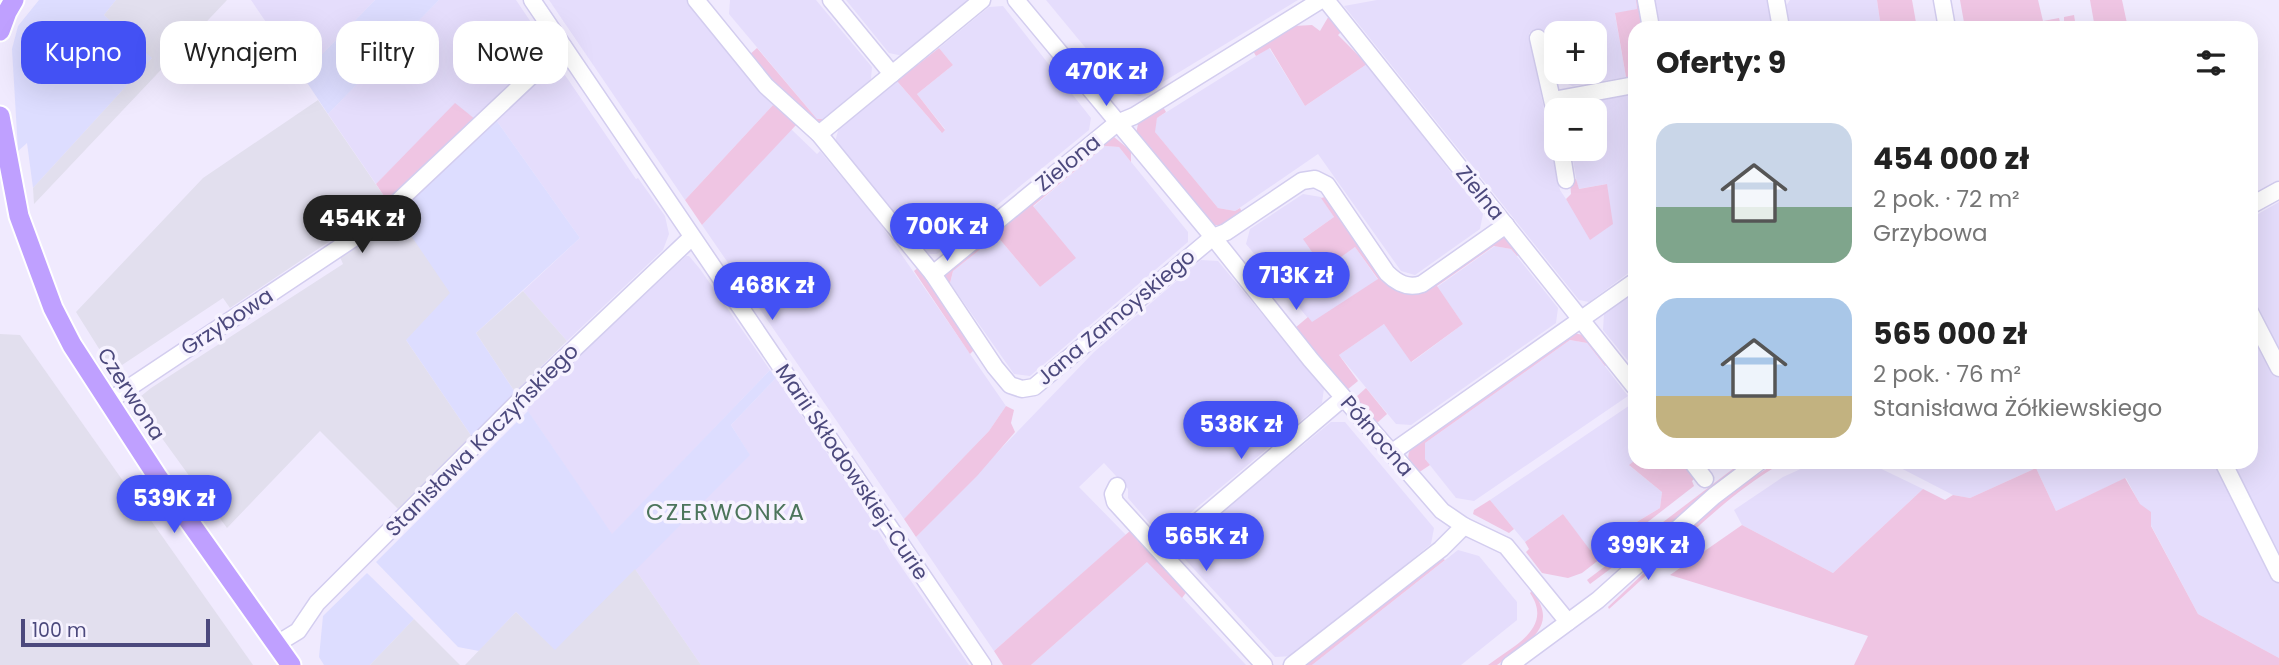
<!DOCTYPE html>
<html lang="pl">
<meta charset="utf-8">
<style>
:root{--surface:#fff;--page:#f2f2f2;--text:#222;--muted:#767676;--accent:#4351f4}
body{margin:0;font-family:Poppins,sans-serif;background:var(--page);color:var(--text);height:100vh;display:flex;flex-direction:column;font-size:26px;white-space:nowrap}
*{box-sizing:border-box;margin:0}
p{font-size:23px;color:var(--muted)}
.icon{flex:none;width:38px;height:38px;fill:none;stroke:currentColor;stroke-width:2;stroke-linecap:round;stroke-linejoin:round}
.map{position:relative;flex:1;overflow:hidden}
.side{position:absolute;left:1628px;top:21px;width:630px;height:448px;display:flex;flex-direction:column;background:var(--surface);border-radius:21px;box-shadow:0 7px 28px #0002}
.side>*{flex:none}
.top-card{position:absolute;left:21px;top:21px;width:665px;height:63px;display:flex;gap:14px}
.tools{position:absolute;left:1544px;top:21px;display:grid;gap:14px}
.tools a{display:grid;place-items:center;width:63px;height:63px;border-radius:14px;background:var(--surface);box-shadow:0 7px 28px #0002;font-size:35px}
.scale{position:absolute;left:21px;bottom:18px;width:189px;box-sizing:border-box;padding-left:7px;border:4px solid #4c497d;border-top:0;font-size:19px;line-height:24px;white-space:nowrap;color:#4c497d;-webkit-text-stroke:5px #f6f2ff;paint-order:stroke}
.price{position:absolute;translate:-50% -60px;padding:0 16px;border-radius:24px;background:var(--accent);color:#fff;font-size:23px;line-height:46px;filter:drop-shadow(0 2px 4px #0008)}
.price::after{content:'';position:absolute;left:50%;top:42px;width:21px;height:16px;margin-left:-10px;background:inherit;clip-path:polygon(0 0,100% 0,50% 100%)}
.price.on{background:#222;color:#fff}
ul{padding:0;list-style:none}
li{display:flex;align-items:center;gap:21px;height:175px;padding:0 28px}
li span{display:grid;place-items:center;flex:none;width:196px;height:140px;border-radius:21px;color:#555}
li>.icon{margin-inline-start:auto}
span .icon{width:84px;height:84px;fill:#fffc;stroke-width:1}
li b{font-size:30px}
h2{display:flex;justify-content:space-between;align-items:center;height:84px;padding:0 28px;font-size:30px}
.tag{padding:0 24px;border-radius:21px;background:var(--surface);box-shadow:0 7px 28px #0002;font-size:24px;line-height:63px}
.tag.on{background:var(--accent);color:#fff}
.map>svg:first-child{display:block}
</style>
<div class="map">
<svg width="2279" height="665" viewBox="0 0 2279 665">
<rect width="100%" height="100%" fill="#f0eafe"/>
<g fill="#e5ddfc">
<path d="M251 0H375L302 75Z"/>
<path d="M439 0H516L549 49 475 119 455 104 376 184 328 114Z"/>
<path d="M549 0H687L773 105 685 200Z"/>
<path d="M730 0H816L872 67 871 79 827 119H817L729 14Z"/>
<path d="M846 0H971L903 56 889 53Z"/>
<path d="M1046 0H1298L1140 96 1122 92Z"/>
<path d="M1377 0H1636L1637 9 1615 14 1626 77 1572 86 1557 78 1556 72H1594V33H1556V69L1548 30 1529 33 1560 190 1568 202 1607 184 1578 189 1571 149H1594V110H1569L1571 106 1634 94V269L1589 302 1579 300 1344 6Z"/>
<path d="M1654 0H1768L1773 28H1659Z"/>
<path d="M1790 0H1877L1881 28H1790L1786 6Z"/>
<path d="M1003 6 1091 118 1089 130 937 254H929L835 142 839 127 897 81 941 132 945 129 917 94 953 65 939 48 989 7Z"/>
<path d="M1269 48 1305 106 1367 64 1483 214 1480 229 1415 275 1401 271 1318 154 1235 211 1218 208 1154 131 1157 118Z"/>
<path d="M554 59 636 179 638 178 665 216 669 234 663 250 567 341 523 291 580 238 494 117Z"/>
<path d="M791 129 817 154 820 151 879 222 1006 406 989 431 904 519 702 225Z"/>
<path d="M1105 146 1119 147 1188 232V242L1030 376 1014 374 950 283 953 271 997 236 1040 287 1075 258 1033 207Z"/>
<path d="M1303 194 1321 197 1334 217 1304 238 1324 268 1355 247 1378 280 1312 323 1246 244 1250 229Z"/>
<path d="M2279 202V658L2198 614 2126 478 2056 511 2036 468 1970 498 1953 495 1889 462H2250L2251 218Z"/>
<path d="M1495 246 1511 249 1558 308 1556 323 1411 425 1396 424 1339 355 1384 324 1412 362 1463 324 1437 287Z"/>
<path d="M686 256H689L700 269 770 370 612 535 525 407Z"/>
<path d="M1201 260 1218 261 1324 388 1322 403 1171 529 1152 526 1128 498V489L1104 463 1079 487 1126 535 994 651 916 537 1094 352Z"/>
<path d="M1634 293V368L1603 330 1604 314Z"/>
<path d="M1570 340 1587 343 1628 396 1474 501 1456 498 1425 459V443Z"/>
<path d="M776 378 859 500 891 552 969 665H701L635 569 749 454 731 425Z"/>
<path d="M1633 403 1634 461 1630 466 1662 492 1660 508 1589 550 1563 514 1525 542 1490 500Z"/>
<path d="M1331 422H1345L1434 528 1431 544 1294 656 1275 657 1181 555 1182 545Z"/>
<path d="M1816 462H1867L1923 489 1833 573 1742 525 1734 510 1783 477Z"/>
<path d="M1458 550 1479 556 1517 602V620L1461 665H1312Z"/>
<path d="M1148 561 1246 665H1031Z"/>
</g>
<g fill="#ddf">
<path d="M39 0H116L104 15 153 57 33 188 27 143 18 151 12 49 18 26Z"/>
<path d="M375 0H439L328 114 302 75Z"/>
<path d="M494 117 580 238 476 333 515 392 472 437 406 340 395 212Z"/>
<path d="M770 370 776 378 731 425 750 455 555 651 516 612 479 651 458 647 376 562 528 411 612 534Z"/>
<path d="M367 573 414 619 370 665H324L319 657 323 616Z"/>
</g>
<g fill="#e2dfee">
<path d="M116 0H227L34 204 33 188 152 58 104 15Z"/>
<path d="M318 100 388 202 230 308 223 298 113 371 76 312 203 178Z"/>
<path d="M395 212 450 293 406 340 472 437 399 510 320 431 227 528 135 401 151 388 343 264 340 257Z"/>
<path d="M523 291 567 341 515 392 476 333Z"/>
<path d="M0 334 20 335 253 665H0Z"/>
<path d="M635 569 701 665H465L516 612 555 650Z"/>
<path d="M414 619 460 665H370Z"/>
</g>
<g fill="#efc5e3">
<path d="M1636 0H1641L1646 28H1634V78L1626 77 1615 13 1637 9Z"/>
<path d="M1877 0H1912L1917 28H1881Z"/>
<path d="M1960 0H2038L2043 21 2059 18 2060 22 2064 21V17L2074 15 2075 21 2044 28H1965Z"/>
<path d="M2090 0H2122L2128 28H2095Z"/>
<path d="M1330 14 1343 30 1338 35 1367 64 1305 106 1270 48 1256 56 1253 51 1294 26 1312 25 1320 31Z"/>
<path d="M757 48 817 119H827L823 122 812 121 772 85 748 56Z"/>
<path d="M939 48 953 65 917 94 945 130 942 133 897 81Z"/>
<path d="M455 103 475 119 388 202 376 184Z"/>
<path d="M773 105 797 124 702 225 685 200Z"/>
<path d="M1162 105 1166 112 1157 118 1155 132 1218 208 1235 211 1240 208 1242 212C1231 220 1223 230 1209 223L1136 134 1139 119Z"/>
<path d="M1114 137 1131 151V162L1119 147 1105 146 1033 206 1076 258 1040 287 997 236 953 271 950 283H946L944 277 946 273 1032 204 1100 142Z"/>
<path d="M1576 179 1579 189 1607 184 1613 224 1590 240 1566 199 1571 194 1570 181Z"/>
<path d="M1329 196 1406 290 1503 235 1520 254 1517 256 1511 249 1494 246 1437 286 1463 324 1411 362 1384 324 1339 355 1358 381 1347 390 1295 328 1308 317 1312 322 1378 279 1355 247 1324 269 1303 239 1334 217 1321 198Z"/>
<path d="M919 267 976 348 970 354 914 271Z"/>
<path d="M1574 333 1587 336 1608 364 1605 366 1587 343 1570 340 1425 443V459L1430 465 1418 473C1409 463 1404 457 1413 446Z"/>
<path d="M1366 388 1387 414 1378 422 1373 421 1355 398Z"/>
<path d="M1006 406 1014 410 1011 423 1015 432 977 476 916 537 904 519 989 431Z"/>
<path d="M1634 461 1683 462 1695 478 1692 481 1694 486 1582 573 1568 578 1542 573 1526 552 1529 549 1525 542 1563 514 1590 550 1660 508 1662 492 1629 465Z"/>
<path d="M1742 462H1746L1705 493 1671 524 1590 584 1587 580Z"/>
<path d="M1777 462H1784C1717 500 1667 559 1609 609L1608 607 1725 496Z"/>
<path d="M2036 468 2056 511 2125 478 2140 504 2151 512V526L2198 614 2279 658V665H1854L1868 636 1670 575 1742 525 1833 573 1923 489 1945 500 1953 495 1970 498Z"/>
<path d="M1490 500 1514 529 1509 533 1473 514 1474 510Z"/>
<path d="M1131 530 1188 590 1182 598 1147 562 1031 665H1003L994 651Z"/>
<path d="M1440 557 1445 560 1312 665H1304Z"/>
<path d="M1532 591C1562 628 1524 644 1497 665H1488C1513 646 1554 628 1530 593Z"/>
</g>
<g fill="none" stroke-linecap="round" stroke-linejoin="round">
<defs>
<g id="minor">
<path d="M532 0 983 665"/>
<path d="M696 0 766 86 819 134 933 274 995 367 1010 385 1022 389 1034 387 1213 237 1226 232 1302 181 1315 179 1327 185 1387 273C1397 283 1408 289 1422 284L1506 225"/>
<path d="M831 0 892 74"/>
<path d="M1016 0 1213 237 1311 360 1442 511 1464 526 1506 546 1568 622"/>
<path d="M1326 0 1634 386"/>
<path d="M1646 0 1651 28"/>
<path d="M1776 0 1781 28"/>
<path d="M1942 0 1947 28"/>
<path d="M1538 38 1556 117"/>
<path d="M1553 100 1634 85"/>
<path d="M819 134 982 0"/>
<path d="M1561 149 1566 180"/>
<path d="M2250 206 2279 190"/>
<path d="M933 274 1117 123 1134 116 1321 0"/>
<path d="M2250 312 2279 368"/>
<path d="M109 401 372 226 563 46"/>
<path d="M1391 453 1634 282"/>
<path d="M1692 462 1705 479"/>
<path d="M2223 462 2279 574"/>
<path d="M1117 486 1113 494 1115 502 1264 665"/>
<path d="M1162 552 1343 398"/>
<path d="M275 645 298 631 317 603 518 402 692 237"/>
<path d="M1292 665 1441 549 1464 526"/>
<path d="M1510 665 1598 600 1714 496 1759 462"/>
</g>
<g id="major">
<path d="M0 31 7 12 14 0"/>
<path d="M0 116 19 216 53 308 72 345 157 476 291 665"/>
</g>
</defs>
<use href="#minor" stroke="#d3cdef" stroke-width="19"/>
<use href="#major" stroke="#fff" stroke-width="23"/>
<use href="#minor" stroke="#fff" stroke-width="16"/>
<use href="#major" stroke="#bfa0ff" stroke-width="19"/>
</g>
<g text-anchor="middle" stroke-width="7" stroke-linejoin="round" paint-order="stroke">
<g font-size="21" fill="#4c497d" stroke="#f6f2ff">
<text transform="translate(1068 163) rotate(-39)" y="7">Zielona</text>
<text transform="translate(1480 193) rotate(51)" y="7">Zielna</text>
<text transform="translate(1116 317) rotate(-40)" y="7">Jana Zamoyskiego</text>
<text transform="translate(227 322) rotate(-33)" y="7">Grzybowa</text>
<text transform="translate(131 394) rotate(57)" y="7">Czerwona</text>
<text transform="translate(1377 436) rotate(49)" y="7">Północna</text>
<text transform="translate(482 440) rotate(-45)" y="7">Stanisława Kaczyńskiego</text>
<text transform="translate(852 472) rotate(56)" y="7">Marii Skłodowskiej-Curie</text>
</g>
<g font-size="23" letter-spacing="2" fill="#4c755b" stroke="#f6f2ff">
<text x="726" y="520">CZERWONKA</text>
</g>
</g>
</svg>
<div class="tools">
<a>+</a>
<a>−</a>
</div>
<div class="scale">100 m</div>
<b class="price" style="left:1106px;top:108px">470K zł</b>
<b class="price on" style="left:362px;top:255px">454K zł</b>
<b class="price" style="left:947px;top:263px">700K zł</b>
<b class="price" style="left:1296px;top:312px">713K zł</b>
<b class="price" style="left:772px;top:322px">468K zł</b>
<b class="price" style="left:1241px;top:461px">538K zł</b>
<b class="price" style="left:174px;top:535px">539K zł</b>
<b class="price" style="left:1206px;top:573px">565K zł</b>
<b class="price" style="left:1648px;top:582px">399K zł</b>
<div class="top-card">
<a class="tag on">Kupno</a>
<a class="tag">Wynajem</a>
<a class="tag">Filtry</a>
<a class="tag">Nowe</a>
</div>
<section class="side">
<h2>Oferty: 9<svg class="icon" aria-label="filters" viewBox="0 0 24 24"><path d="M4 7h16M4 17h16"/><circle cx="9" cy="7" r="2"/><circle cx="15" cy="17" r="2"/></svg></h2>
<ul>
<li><span style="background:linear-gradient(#c9d6e8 60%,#7fa58c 0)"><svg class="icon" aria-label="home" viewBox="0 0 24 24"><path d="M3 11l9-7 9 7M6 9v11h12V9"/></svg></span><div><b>454 000 zł</b><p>2 pok. · 72 m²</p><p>Grzybowa</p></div></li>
<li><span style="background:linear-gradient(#a9c7e8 70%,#c2b280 0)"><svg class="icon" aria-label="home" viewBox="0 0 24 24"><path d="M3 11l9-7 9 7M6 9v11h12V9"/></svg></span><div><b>565 000 zł</b><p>2 pok. · 76 m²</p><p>Stanisława Żółkiewskiego</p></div></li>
</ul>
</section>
</div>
